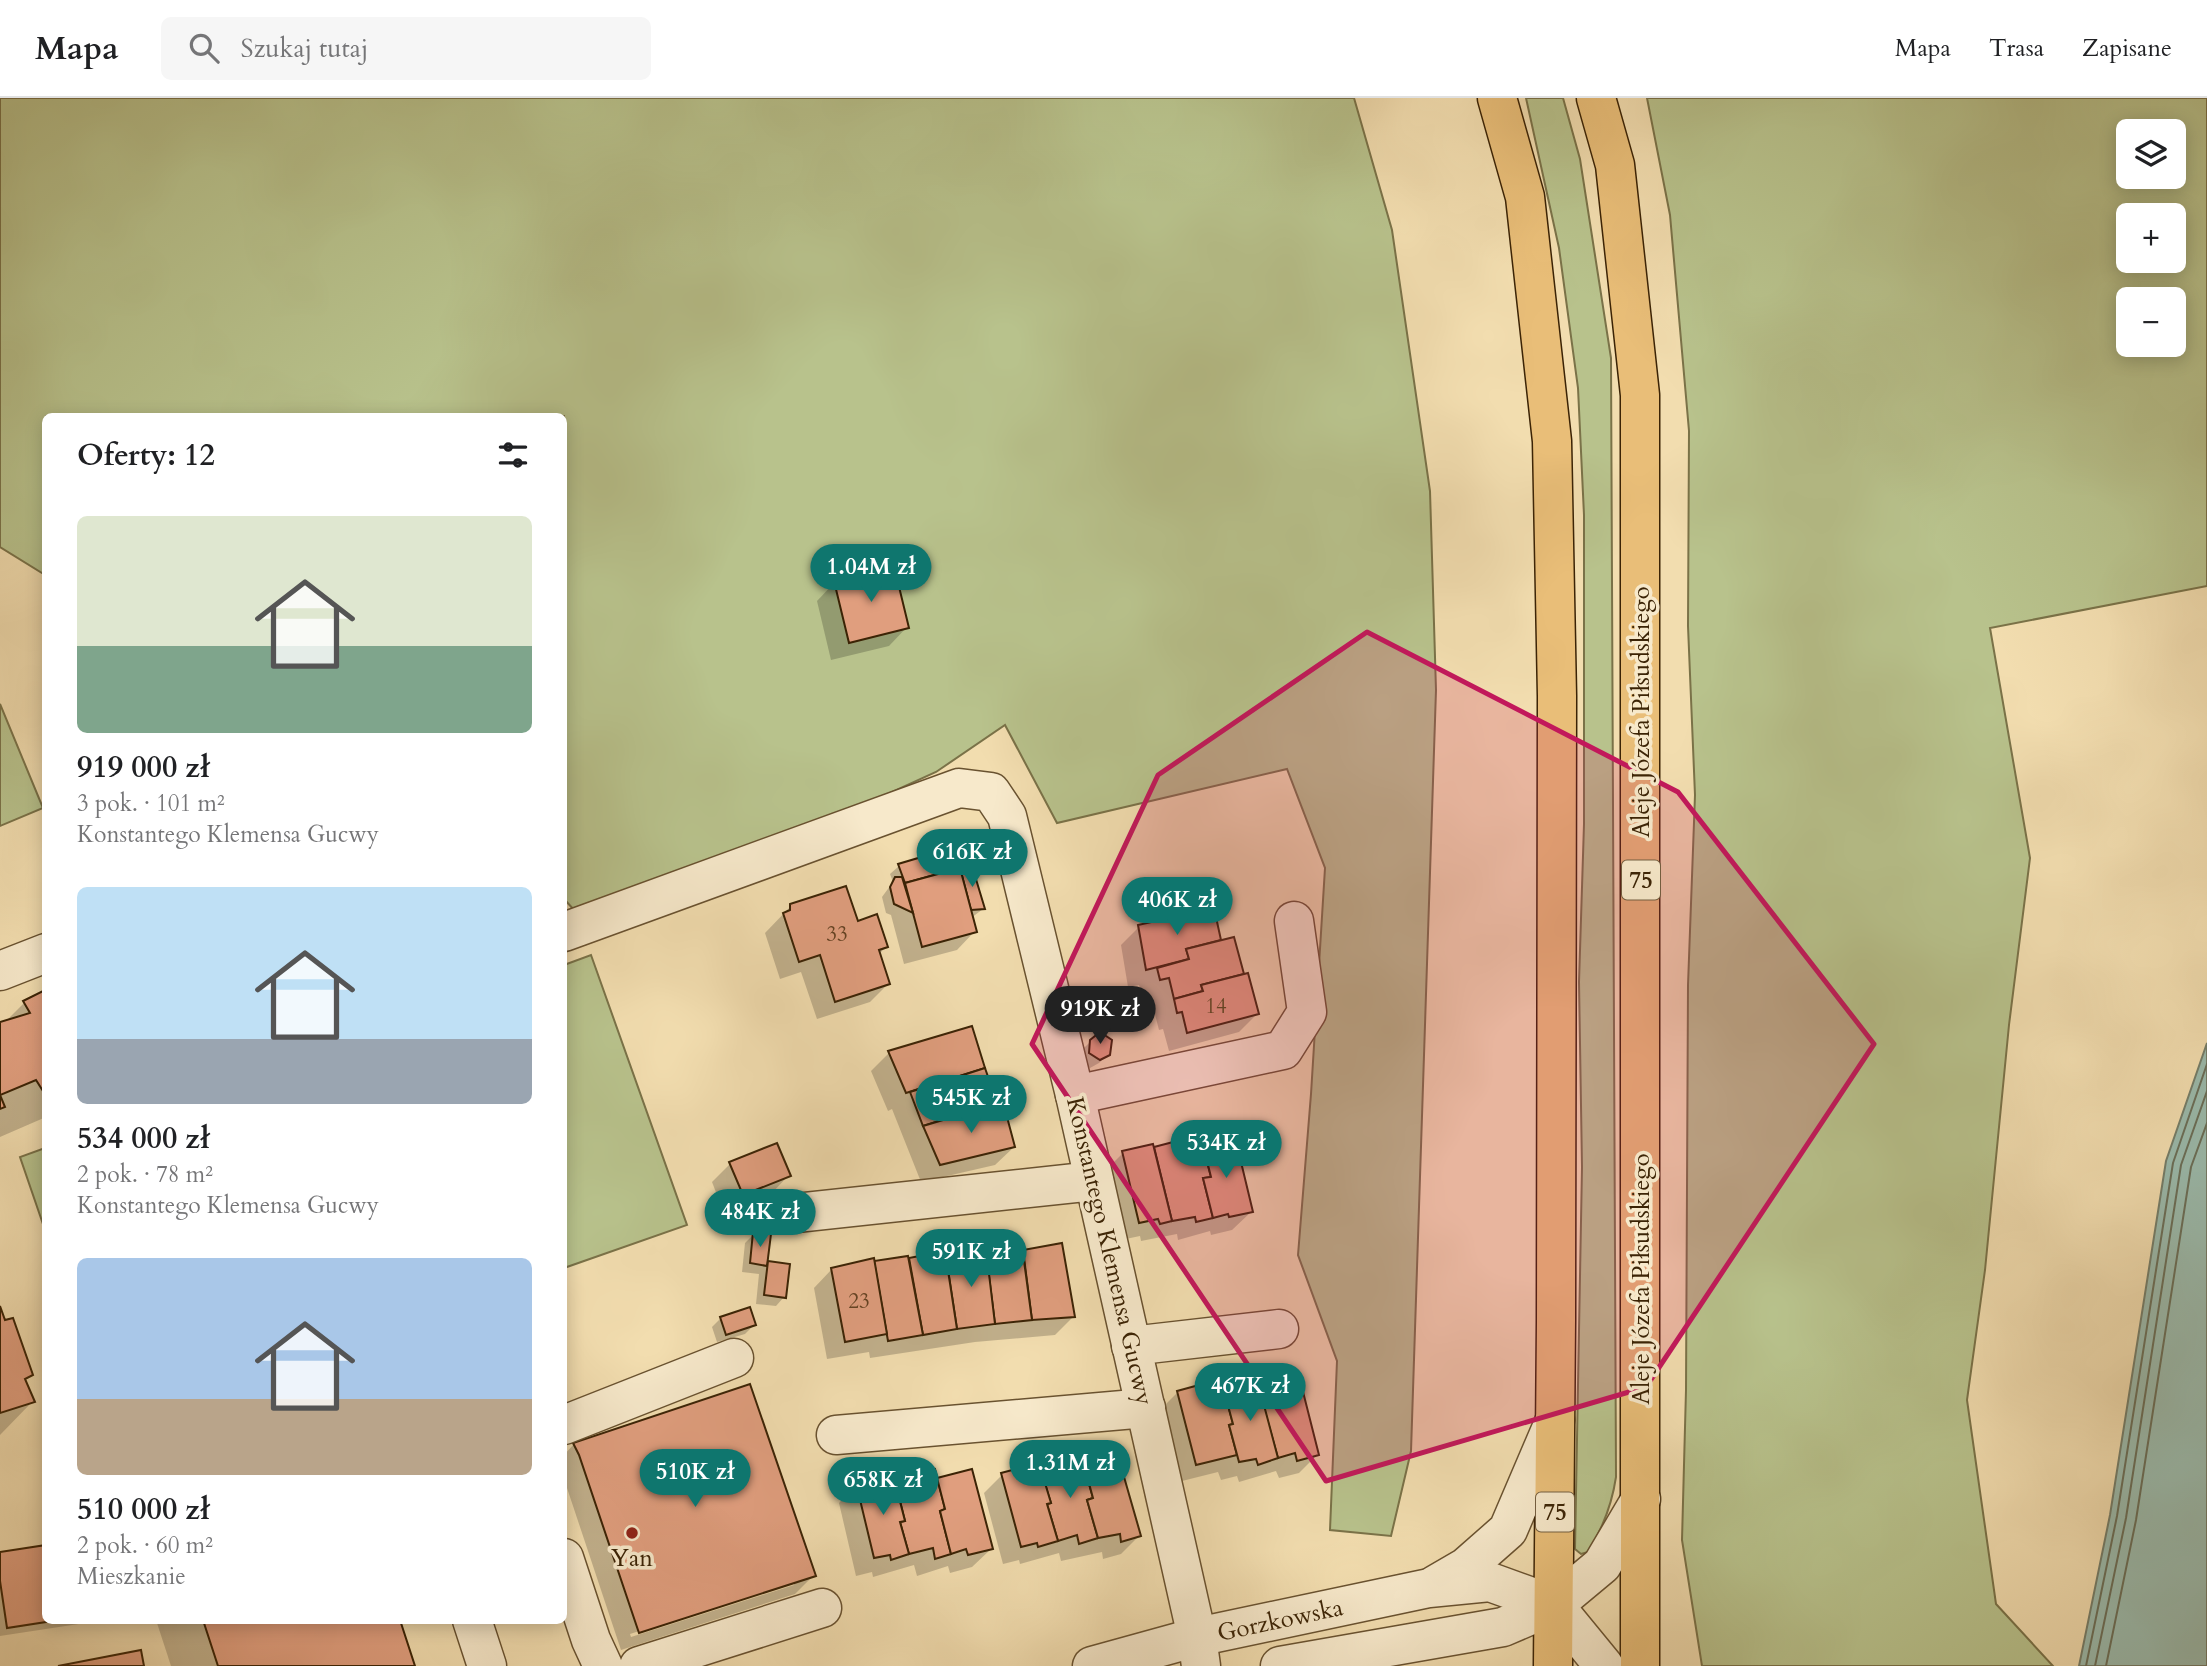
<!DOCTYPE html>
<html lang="pl">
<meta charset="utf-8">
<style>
:root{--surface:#fff;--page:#f6f6f6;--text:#202124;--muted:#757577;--line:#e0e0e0;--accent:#0f766e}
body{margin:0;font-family:Cardo,serif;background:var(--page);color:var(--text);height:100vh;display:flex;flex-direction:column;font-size:26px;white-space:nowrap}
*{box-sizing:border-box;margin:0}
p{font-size:23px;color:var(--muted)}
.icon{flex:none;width:38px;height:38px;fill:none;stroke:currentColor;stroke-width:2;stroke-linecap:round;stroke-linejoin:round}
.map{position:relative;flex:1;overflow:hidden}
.details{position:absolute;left:42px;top:315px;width:525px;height:1211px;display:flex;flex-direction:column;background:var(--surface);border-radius:10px;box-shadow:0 4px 18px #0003}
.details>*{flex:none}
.fabs{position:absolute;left:2116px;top:21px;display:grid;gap:14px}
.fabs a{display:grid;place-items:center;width:70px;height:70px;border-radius:10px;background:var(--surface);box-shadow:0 4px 18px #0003;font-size:35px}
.price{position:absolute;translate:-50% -60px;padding:0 16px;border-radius:24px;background:var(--accent);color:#fff;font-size:23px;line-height:46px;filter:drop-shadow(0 2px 4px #0008)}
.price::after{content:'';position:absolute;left:50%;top:42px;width:21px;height:16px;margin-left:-10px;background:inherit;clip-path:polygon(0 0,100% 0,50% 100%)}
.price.on{background:#222;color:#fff}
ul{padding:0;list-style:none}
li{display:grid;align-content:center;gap:14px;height:371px;padding:0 35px}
li span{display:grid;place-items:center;height:217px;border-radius:10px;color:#555}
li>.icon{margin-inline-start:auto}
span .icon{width:126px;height:126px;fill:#fffc;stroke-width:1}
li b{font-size:30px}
h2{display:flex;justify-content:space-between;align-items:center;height:84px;padding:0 35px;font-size:30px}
header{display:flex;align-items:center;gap:42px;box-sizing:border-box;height:98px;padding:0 35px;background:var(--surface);border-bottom:2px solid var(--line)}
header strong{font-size:33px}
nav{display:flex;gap:38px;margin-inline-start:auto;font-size:24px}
.search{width:490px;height:63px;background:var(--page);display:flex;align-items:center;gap:18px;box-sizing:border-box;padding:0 24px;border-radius:10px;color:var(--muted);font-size:26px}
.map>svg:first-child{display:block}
</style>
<header>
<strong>Mapa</strong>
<div class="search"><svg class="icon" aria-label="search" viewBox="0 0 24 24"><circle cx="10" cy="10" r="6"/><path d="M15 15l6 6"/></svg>Szukaj tutaj</div>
<nav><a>Mapa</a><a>Trasa</a><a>Zapisane</a></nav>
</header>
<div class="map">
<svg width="2207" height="1568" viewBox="0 0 2207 1568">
<rect width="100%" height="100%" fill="#f2ddaf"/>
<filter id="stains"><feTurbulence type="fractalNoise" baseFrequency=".00286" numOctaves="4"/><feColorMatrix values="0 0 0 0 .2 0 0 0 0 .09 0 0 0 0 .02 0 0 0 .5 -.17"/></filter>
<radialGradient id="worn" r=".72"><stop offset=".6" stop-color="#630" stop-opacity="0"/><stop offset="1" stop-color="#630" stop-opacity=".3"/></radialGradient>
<g fill="#b8c28c" stroke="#7a7248" stroke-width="2" fill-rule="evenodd">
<path d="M0 0H1354L1392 132 1430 393 1436 592 1411 1353 1391 1438 1330 1432 1337 1263 1298 1157 1311 996 1325 770 1287 671 1057 725 1005 627 936 674 809 732 576 814 564 801V318H46V475H42L0 449Z"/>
<path d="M1526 0H1563L1580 61 1611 260 1616 1379C1612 1406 1603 1430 1588 1454L1581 1456 1575 1451 1582 1069 1579 884 1584 726V417L1578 290 1559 150Z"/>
<path d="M1647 0H2207V488L1990 530 2030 760 2009 927 1985 1172 1967 1302 1996 1506 2053 1568H1702L1682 1442 1686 1292 1688 887 1695 697 1688 528 1689 333 1670 117ZM2128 33H2174V79H2128ZM2128 117H2174V163H2128ZM2174 201V247H2128V201Z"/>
<path d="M0 606 43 710 0 728Z"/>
<path d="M591 857 687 1127 564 1170V867Z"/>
<path d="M45 1050H46L45 1132 20 1059Z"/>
</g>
<path fill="#9bbbad" stroke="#757e6a" stroke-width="2" d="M2207 945V1568H2079L2110 1417 2166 1063Z"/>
<g fill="#0003" fill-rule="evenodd">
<path d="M835 484 907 529 889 548 831 562 817 503Z"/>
<path d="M899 768 958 772 983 811 971 820 975 833 957 852 904 866 891 817 886 815 882 799 893 784 890 776Z"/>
<path d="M791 808 856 825 886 849 879 856 888 886 870 904 817 921 801 874 780 881 765 835Z"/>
<path d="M1213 813 1220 844 1233 841 1243 878 1257 916 1239 934 1169 953 1163 931 1159 932 1150 897 1142 900 1139 887 1128 889 1121 847 1139 829Z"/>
<path d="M1116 900 1139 910 1130 919 1112 925 1107 908Z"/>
<path d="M46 903V1019L0 1039V926L4 925 24 905Z"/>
<path d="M971 930 996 1007 1014 1049 995 1067 921 1084 892 1011 888 1013 871 973 889 955Z"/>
<path d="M1091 943 1108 956 1099 965 1090 970 1081 964 1082 952Z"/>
<path d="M1199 1039 1201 1049 1233 1041 1251 1114 1232 1132 1211 1137 1210 1133 1178 1142 1177 1136 1141 1143 1140 1138 1121 1142 1105 1073 1123 1055 1152 1051Z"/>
<path d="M730 1066 789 1077 771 1096 724 1115 712 1084Z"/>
<path d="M754 1136 766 1165 788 1168 784 1199 776 1208 756 1206 759 1176 742 1174 745 1145Z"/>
<path d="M1061 1147 1073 1219 1055 1237 975 1244 870 1260 869 1254 827 1261 814 1190 832 1171 944 1155 945 1160 984 1153 985 1156 1021 1154Z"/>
<path d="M0 1213 31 1276 24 1283 33 1303 0 1337Z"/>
<path d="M721 1220 754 1227 745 1236 717 1244 712 1229Z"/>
<path d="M1222 1291 1317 1357 1299 1375 1279 1380 1276 1373 1239 1384 1237 1378 1221 1382 1218 1374 1178 1384 1160 1312 1178 1294Z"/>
<path d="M574 1346 814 1477 795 1496 621 1552 564 1381V1357ZM794 1483V1487L631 1539 630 1536Z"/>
<path d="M1117 1360 1139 1438 1121 1456 1103 1461 1102 1454 1061 1463 1059 1455 1020 1466 1019 1462 1003 1466 984 1395 1002 1377 1082 1369Z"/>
<path d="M933 1374 936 1382 991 1451 972 1469 950 1475 948 1468 917 1478 914 1467 873 1479 872 1474 856 1478 839 1405 857 1386 893 1385Z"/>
<path d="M0 1455 46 1522H105L0 1538Z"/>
<path d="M156 1522H398L413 1568H171Z"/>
</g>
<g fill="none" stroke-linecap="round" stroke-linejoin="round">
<g stroke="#6b6f59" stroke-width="2">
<path d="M2086 1568 2117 1418 2173 1065 2207 966"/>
<path d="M2095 1568 2126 1420 2181 1067 2207 993"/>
<path d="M2106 1568 2136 1422 2191 1069 2207 1025"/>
</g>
</g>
<g fill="#e09e7e" stroke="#3b2305" stroke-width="2">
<path d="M894 468 909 530 849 545 834 483Z"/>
<path d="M952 750 960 770 905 785 898 766Z"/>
<path d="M972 768 985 811 971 812 960 770Z"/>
<path d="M960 770 977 834 922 849 905 785Z"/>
<path d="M895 779H902L913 815 894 806 890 789Z"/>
<path d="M846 788 858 823 877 816 888 849 879 852 890 886 835 904 820 857 799 864 783 815 790 812V806Z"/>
<path d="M1214 810 1221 842 1186 851 1189 861 1146 872 1138 827Z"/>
<path d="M1234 839 1244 876 1201 887 1203 893 1174 901 1169 880 1160 882 1157 870 1189 861 1186 851Z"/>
<path d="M1248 875 1259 916 1187 935 1182 914 1177 915 1174 901 1203 893 1201 887Z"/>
<path d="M1134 892 1141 911 1121 917 1115 898Z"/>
<path d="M43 893 46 898V992L43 993 36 982 0 997 5 1009 0 1011V924L30 915 23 903Z"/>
<path d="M972 928 985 970 906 995 888 953Z"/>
<path d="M1100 934 1112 942 1110 957 1100 962 1089 955 1090 942Z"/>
<path d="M985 970 997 1005 923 1028 910 994Z"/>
<path d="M1003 1004 1015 1049 940 1067 923 1028Z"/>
<path d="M1200 1037 1211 1079 1203 1080 1213 1120 1196 1124 1195 1119 1172 1123 1154 1049Z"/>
<path d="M1235 1039 1253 1114 1229 1119 1228 1116 1213 1120 1203 1080 1211 1079 1203 1047Z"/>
<path d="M777 1045 791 1078 743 1097 729 1064Z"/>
<path d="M1153 1046 1172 1123 1160 1126 1158 1121 1139 1125 1122 1053Z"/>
<path d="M753 1134 771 1136 767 1168 750 1165Z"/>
<path d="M1062 1145 1075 1219 1032 1222 1023 1152Z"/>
<path d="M1022 1148 1032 1222 995 1226 986 1154Z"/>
<path d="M986 1151 995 1226 957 1231 946 1158Z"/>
<path d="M945 1153 957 1231 923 1237 909 1160Z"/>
<path d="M908 1158 923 1237 888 1243 874 1163Z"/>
<path d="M874 1160 887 1236 845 1244 831 1170Z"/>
<path d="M768 1163 790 1166 786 1200 764 1197Z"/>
<path d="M0 1208 5 1222 13 1220 33 1277 25 1281 35 1304 0 1315Z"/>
<path d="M750 1209 756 1227 726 1237 720 1219Z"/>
<path d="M1298 1274 1319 1357 1297 1363 1295 1355 1278 1360 1257 1285Z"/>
<path d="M1221 1281 1233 1326 1229 1327 1237 1357 1196 1367 1177 1293Z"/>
<path d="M1257 1281 1278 1360 1258 1367 1256 1361 1239 1364 1229 1327 1233 1326 1223 1289Z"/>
<path d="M750 1286 816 1478 639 1535 579 1357 573 1345Z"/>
<path d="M1081 1358 1093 1400 1087 1402 1098 1440 1079 1446 1077 1437 1058 1443 1047 1406 1051 1405 1040 1370Z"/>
<path d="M1118 1358 1141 1438 1121 1444 1120 1436 1098 1440 1087 1402 1093 1400 1084 1367Z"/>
<path d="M1039 1365 1051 1405 1047 1406 1058 1443 1038 1449 1037 1445 1021 1449 1001 1375Z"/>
<path d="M935 1371 945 1411 940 1413 951 1456 935 1461 933 1450 909 1456 900 1424 905 1423 895 1383Z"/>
<path d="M972 1371 993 1451 968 1457 966 1451 951 1456 940 1413 945 1411 937 1380Z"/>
<path d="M893 1376 905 1423 900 1424 909 1456 891 1462 890 1457 874 1460 856 1385Z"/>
<path d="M46 1447V1522H59L7 1530 0 1483V1454Z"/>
<path d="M203 1522H400L415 1568H218Z"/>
<path d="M141 1552 144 1568H58Z"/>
</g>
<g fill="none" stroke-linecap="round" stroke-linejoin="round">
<defs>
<g id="minor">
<path d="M564 834 959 690 991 694 1007 718 1075 997 1197 1539 1201 1568"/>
<path d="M0 873 46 855"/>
<path d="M1075 997 1283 952 1307 914 1294 823"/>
<path d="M796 1115 1094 1083"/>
<path d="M1131 1248 1279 1231"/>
<path d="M564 1327 734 1260"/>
<path d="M836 1337 1146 1310"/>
<path d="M564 1460 591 1542 603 1568"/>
<path d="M1435 1487 1466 1469 1508 1432 1555 1322"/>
<path d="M472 1522 487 1568"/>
<path d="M639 1568 822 1510"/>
<path d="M1092 1568 1197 1539 1429 1490 1490 1484 1554 1507 1604 1568"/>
<path d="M1280 1568 1503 1529 1554 1507 1602 1467 1641 1401"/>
</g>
<g id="major">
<path d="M1497 0 1525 99 1552 343 1557 598 1556 1223 1553 1568"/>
<path d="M1596 0 1615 67 1640 297V1568"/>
</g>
</defs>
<use href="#minor" stroke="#695230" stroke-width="41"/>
<use href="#major" stroke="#3b2305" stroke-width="41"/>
<use href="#minor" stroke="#f7e9cb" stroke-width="38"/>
<use href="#major" stroke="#e9be78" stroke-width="38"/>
</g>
<path fill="#c2185b" fill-opacity="0.2" stroke="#c2185b" stroke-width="5" stroke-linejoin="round" d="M1367 534 1678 694 1874 946 1646 1289 1326 1383 1032 946 1158 677Z"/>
<circle fill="#8f2418" stroke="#f7e9cb" stroke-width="2.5" cx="632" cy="1435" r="7"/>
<g text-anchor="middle" stroke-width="7" stroke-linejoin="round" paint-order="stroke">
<g font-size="21" fill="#644223">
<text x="837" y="843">33</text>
<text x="1216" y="915">14</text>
<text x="859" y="1210">23</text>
</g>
<g fill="#f7e9cb" stroke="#735e40" stroke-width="2">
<rect x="1622" y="762.5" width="38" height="39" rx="5"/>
<rect x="1536" y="1394.5" width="38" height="39" rx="5"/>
</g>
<g font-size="23" font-weight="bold" fill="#3b2305">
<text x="1641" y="790">75</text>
<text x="1555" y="1422">75</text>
</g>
<g font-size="24" fill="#3b2305" stroke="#f7e9cb">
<text transform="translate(1641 614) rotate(-90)" y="8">Aleje Józefa Piłsudskiego</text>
<text transform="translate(1110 1153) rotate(77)" y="8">Konstantego Klemensa Gucwy</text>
<text transform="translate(1641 1181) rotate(-90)" y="8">Aleje Józefa Piłsudskiego</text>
<text transform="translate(1280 1522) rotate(-12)" y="8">Gorzkowska</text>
</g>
<g font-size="24" fill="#3b2305" stroke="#f7e9cb">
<text x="632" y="1468">Yan</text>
</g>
</g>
<rect width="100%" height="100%" filter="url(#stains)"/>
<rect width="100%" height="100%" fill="url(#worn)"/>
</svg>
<div class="fabs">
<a><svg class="icon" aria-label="layers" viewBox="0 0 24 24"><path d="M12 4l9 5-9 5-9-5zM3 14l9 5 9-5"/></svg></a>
<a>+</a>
<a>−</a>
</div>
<b class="price" style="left:871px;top:506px">1.04M zł</b>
<b class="price" style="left:972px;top:791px">616K zł</b>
<b class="price" style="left:1177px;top:839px">406K zł</b>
<b class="price on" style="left:1100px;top:948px">919K zł</b>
<b class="price" style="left:971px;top:1037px">545K zł</b>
<b class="price" style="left:1226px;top:1082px">534K zł</b>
<b class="price" style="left:760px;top:1151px">484K zł</b>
<b class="price" style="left:971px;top:1191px">591K zł</b>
<b class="price" style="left:1250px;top:1325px">467K zł</b>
<b class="price" style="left:1070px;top:1402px">1.31M zł</b>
<b class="price" style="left:695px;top:1411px">510K zł</b>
<b class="price" style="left:883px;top:1419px">658K zł</b>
<section class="details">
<h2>Oferty: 12<svg class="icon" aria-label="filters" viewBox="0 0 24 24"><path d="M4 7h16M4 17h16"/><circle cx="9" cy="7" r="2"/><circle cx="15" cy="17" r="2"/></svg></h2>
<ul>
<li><span style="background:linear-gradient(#dfe7d0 60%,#7fa58c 0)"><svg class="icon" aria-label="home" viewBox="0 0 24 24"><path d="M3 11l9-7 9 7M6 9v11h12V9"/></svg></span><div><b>919 000 zł</b><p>3 pok. · 101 m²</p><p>Konstantego Klemensa Gucwy</p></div></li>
<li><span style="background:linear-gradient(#bfe0f5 70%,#9aa5b1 0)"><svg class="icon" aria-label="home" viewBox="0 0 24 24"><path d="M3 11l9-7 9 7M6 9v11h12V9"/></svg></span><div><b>534 000 zł</b><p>2 pok. · 78 m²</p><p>Konstantego Klemensa Gucwy</p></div></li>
<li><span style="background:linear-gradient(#a9c7e8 65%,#b9a48a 0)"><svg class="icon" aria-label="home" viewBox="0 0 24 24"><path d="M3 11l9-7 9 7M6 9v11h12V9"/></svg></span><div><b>510 000 zł</b><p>2 pok. · 60 m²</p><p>Mieszkanie</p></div></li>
</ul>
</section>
</div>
